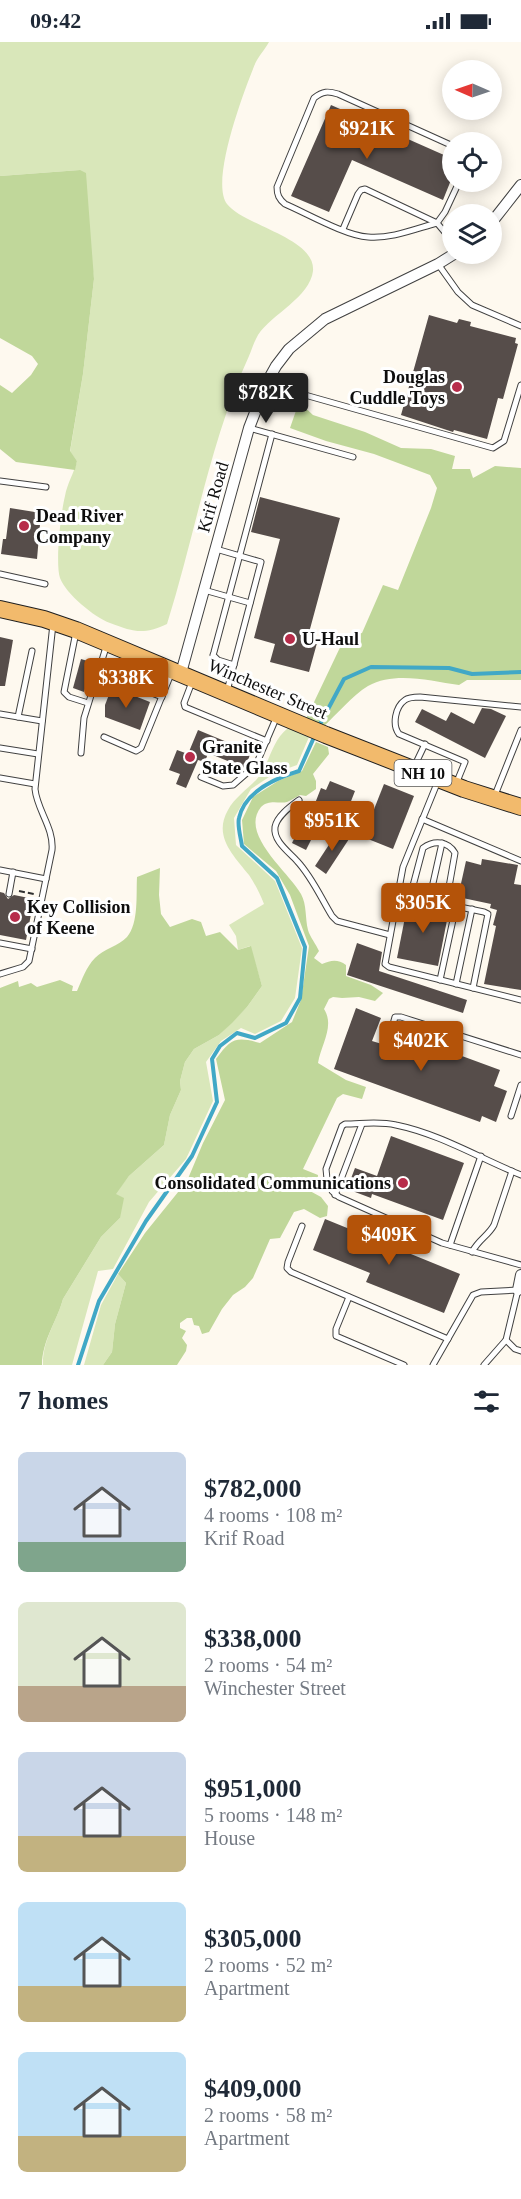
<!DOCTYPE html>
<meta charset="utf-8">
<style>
:root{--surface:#fff;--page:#f6f6f7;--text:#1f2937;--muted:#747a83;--accent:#b45309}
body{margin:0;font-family:"Times New Roman",serif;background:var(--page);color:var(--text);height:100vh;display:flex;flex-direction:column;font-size:22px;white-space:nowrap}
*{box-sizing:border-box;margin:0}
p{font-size:20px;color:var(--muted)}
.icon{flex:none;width:33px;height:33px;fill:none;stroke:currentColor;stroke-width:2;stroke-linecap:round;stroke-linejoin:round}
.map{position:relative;height:1323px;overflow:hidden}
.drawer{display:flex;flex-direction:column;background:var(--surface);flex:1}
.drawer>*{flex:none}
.needle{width:39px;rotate:272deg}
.buttons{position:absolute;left:442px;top:18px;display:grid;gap:12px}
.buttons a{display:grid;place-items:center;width:60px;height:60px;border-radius:50%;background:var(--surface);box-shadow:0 3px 15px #0003;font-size:30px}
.price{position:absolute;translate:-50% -51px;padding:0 14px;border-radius:6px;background:var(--accent);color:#fff;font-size:20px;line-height:39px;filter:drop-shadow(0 2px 3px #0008)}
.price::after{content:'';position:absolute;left:50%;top:36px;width:18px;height:14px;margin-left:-9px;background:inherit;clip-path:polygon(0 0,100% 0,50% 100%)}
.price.active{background:#222;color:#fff}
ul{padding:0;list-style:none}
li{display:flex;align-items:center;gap:18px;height:150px;padding:0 18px}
li span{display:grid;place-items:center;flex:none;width:168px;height:120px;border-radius:9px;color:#555}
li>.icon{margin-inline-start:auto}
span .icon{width:72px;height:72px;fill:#fffc;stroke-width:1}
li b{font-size:26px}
h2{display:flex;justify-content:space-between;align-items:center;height:72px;padding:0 18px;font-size:26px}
.status{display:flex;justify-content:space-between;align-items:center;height:42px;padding:0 30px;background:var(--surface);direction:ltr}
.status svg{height:16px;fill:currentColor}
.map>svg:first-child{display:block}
</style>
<div class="status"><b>09:42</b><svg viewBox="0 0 49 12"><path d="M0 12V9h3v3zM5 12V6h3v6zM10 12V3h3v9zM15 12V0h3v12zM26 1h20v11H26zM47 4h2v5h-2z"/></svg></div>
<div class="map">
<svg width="521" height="1323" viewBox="0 0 521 1323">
<rect width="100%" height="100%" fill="#fef9ef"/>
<g fill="#d9e7ba">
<path d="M0 0H269C264 9 256 17 253 27 243 52 210 140 227 162 244 184 316 196 313 229 310 255 272 272 258 293 254 300 252 307 249 314 210 399 195 493 167 582 143 593 134 590 110 581 94 575 66 552 60 536 55 520 61 470 65 454 67 442 74 431 77 419L70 410 83 332 94 237 80 128 0 134Z"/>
<path d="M288 686 309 695 297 723 275 731 251 747 234 776 236 803 275 839 302 906 295 956 281 979 255 992 241 986 221 999 206 1020 213 1059 186 1117 149 1160 113 1227 98 1229 72 1323H43C42 1299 57 1279 63 1257L101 1195 120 1176 115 1152 129 1134 164 1103 170 1073 181 1048 180 1039 185 1020 194 1007 219 993 247 965 262 944 250 904 238 908 236 894 229 883 264 862C260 852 255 842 249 833 233 813 213 794 228 768 234 756 248 747 257 737 270 722 271 699 288 686Z"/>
<path d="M118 1232 126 1241 115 1282 112 1310 103 1323H84L101 1263Z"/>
</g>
<g fill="#c0d79a">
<path d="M80 128 86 131 94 237 83 332 70 409 77 419 75 428 16 420 0 407V343L12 351 31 333 38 322 32 314 0 296V134Z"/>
<path d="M299 360 313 373 365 390 401 406 431 407 455 414 452 427H470L473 436 495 424 521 426V638H467L459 643C430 639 395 629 368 644 353 653 336 673 323 685L305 679 345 595 362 591 383 543 398 548 431 466 437 446 430 433 374 412 326 399 290 386Z"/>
<path d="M316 700 328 705 329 712 313 732 316 739V747L306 754 300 753C296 755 292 758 287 760 279 762 269 757 261 765 239 792 289 830 301 852 307 863 305 876 308 888 310 895 316 902 319 909L314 916 322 922C331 918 338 917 346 923V934L371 943 383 951 375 959 359 955 342 956 333 955 329 957 324 967C335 984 321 1003 318 1021L346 1038 366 1045 362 1057 343 1052 337 1056 303 1127 318 1133 317 1144 310 1149 321 1155 328 1164 327 1174 320 1176 304 1167 294 1170 280 1196 270 1197 253 1236 245 1245 233 1253 222 1267 209 1290 202 1292 199 1284 194 1283 192 1276H187L180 1281V1286L186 1289 182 1296 187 1303 186 1309 177 1323H103L112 1310 115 1282 126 1241 118 1232 145 1191 187 1139 203 1101 225 1058 216 1017C231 997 235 994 260 1001L292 980 301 958 309 904 290 853 276 829 244 802 242 778 253 755 278 739 302 729Z"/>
<path d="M160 826 159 853 161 872 170 885 192 877 201 880 206 894 220 890 238 908 251 904 262 944 247 965 232 981 219 993 194 1007 185 1020 180 1039 181 1048 170 1073 164 1103 129 1134 116 1152 124 1156 120 1176 101 1195 63 1257C57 1279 42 1299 42 1323H0V946L18 939 19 945 31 941 37 945 60 938 73 944 72 949H77C82 938 86 925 95 916 103 907 119 904 127 895 139 881 136 853 137 835Z"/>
</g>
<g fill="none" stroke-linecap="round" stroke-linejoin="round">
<g stroke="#41a8c6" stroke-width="4">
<path d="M318 686 344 637 371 625 449 626 472 632 521 630"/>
<path d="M78 1323 99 1259 146 1179 192 1114 217 1060 212 1017 220 1004 237 991 255 996 286 981 300 956 305 905 277 836 242 804C241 796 237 784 239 776 245 749 276 736 299 729L315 693"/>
</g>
</g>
<g fill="#564d4a">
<path d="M331 63 453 117V133L443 158 352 118 329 170 291 154Z"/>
<path d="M429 273 457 281 459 277 471 280 470 284 516 296 515 301 518 302 503 357 498 356 487 397 454 388 453 390 401 373Z"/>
<path d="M260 455 340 476 307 598 317 601 309 630 270 620 275 602 254 596 280 497 251 490Z"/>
<path d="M10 466 41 471 37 517 1 512 3 497H6Z"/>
<path d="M0 595 13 598 5 644H0Z"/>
<path d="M81 617 94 621 84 650 73 646Z"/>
<path d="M112 645 150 660 140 688 105 675V663Z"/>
<path d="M482 666 491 667 506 674 485 716 415 680 422 667 446 679 451 670 474 682Z"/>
<path d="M198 688 251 710 245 726 208 711 205 720 198 718 186 746 176 742 180 732 169 728 177 708 188 712Z"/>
<path d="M330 739 355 749 346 772 328 764 306 808 292 801 311 763 314 764 321 746 326 748Z"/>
<path d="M384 742 414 754 393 807 363 795Z"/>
<path d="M338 789 349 797 326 832 315 824Z"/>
<path d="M482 817 518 823 514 842 521 843V948L484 942 496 884 493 883 497 868 490 866 491 862 458 855 466 819 481 823Z"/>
<path d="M0 850 4 851 8 857 14 853 34 857 26 898 0 893Z"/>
<path d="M408 860 449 868 438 924 397 916Z"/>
<path d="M357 901 382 910 379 929 467 958 463 971 347 933Z"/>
<path d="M356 966 381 976 372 999 408 1010 413 996 500 1028 494 1044 507 1049 496 1080 482 1074 480 1080 334 1027Z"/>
<path d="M391 1094 464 1121 443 1178 372 1152 371 1156 347 1147 355 1126 377 1134Z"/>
<path d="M325 1177 460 1232 444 1271 366 1240 370 1231 313 1208Z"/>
</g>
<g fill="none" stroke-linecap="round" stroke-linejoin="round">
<defs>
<g id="lane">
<path d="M453 104 338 52C328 49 323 49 314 56L277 145C277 153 279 157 285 162 306 171 346 194 368 195 391 197 415 187 437 181L445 170 459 140"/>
<path d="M343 187 358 152 361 148 365 147 437 181 453 200"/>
<path d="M438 222 458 250 472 263 521 284"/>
<path d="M266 342 493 406 504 399 521 343"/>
<path d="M249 386 353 415"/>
<path d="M0 439 46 445"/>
<path d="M216 507 261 520 227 649"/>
<path d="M0 532 45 542"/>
<path d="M204 548 250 561"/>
<path d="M76 590 64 650 69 655 88 661"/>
<path d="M234 623 218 618 213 613 214 610 272 392"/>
<path d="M98 630 162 655"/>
<path d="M192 640 184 661 185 665 267 699"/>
<path d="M0 672 42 679"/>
<path d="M18 675 32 609"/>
<path d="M104 695 136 709 141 706 171 632"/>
<path d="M0 706 38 712"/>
<path d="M81 711 84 676 107 602"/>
<path d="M414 725 425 702"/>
<path d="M201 735 223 744 233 743 256 723 277 674"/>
<path d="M0 736 35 742"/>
<path d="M438 739 403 825 385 922 389 925 521 958"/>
<path d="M456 742 465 720 399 692C392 683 395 665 405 658 409 655 415 655 420 655L521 665"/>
<path d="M495 753 521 688"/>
<path d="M299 758C291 764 277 774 275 785 273 799 289 810 297 819 312 835 321 856 332 874L337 879 390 893"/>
<path d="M422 777 521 819"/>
<path d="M0 828 46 837"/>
<path d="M9 852 13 830"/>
<path d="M397 852 484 870 488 872 473 946"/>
<path d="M410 855 423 806C434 798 448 799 455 811L446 862"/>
<path d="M429 859 442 801"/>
<path d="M0 901 32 907"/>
<path d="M0 932 23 925 29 919 52 808C54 786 37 768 35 747L53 582"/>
<path d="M440 938 456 864"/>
<path d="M456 942 472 867"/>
<path d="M392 986 395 975H401L521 1013"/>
<path d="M511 1074 521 1043"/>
<path d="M521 1133C479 1116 440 1092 396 1083 379 1079 361 1082 345 1082L342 1084 326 1127 327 1137 332 1149 339 1155 442 1201 521 1223"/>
<path d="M335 1153 362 1082"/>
<path d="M302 1184 288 1220 287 1226 291 1230 448 1297"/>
<path d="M450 1203 481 1114"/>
<path d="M472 1210C479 1197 488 1194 494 1183L512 1129"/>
<path d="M349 1255 336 1287V1294L404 1323"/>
<path d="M506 1298 515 1307 521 1309"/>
<path d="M433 1323 473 1253 481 1250 518 1248"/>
<path d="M484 1323 506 1298 518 1248"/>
</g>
<g id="street">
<path d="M492 180 521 143"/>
<path d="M181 631 249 386 266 342 276 324 289 307 325 277 438 222 454 212"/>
<path d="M518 1248 521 1233"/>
</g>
<path id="primary" d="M0 567 44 577 76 588 326 693 464 747 521 765"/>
</defs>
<use href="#lane" stroke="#414141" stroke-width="7"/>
<use href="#street" stroke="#414141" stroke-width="12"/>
<use href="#primary" stroke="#1f1f1f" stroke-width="18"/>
<path stroke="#303030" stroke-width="2" stroke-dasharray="6 3" stroke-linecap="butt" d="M19 849 34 852"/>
<use href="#lane" stroke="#fff" stroke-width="5"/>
<use href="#street" stroke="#fff" stroke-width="10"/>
<use href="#primary" stroke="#f2ba6c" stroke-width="16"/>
</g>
<g fill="#b72c4a" stroke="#fff" stroke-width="2">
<circle cx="457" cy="345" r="6"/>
<circle cx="24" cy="484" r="6"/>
<circle cx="290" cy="597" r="6"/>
<circle cx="190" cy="715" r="6"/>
<circle cx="15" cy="875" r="6"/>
<circle cx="403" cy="1141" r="6"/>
</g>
<g text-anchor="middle" stroke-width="6" stroke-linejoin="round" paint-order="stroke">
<rect fill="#fff" stroke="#565656" stroke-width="1.5" x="394.5" y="718" width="57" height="26" rx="4.5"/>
<g font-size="16" font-weight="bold" fill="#0e0e0e">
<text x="423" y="737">NH 10</text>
</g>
<g font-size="18" font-weight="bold" fill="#0e0e0e" stroke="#fff" text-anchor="start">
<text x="445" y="341" text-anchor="end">Douglas<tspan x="445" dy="21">Cuddle Toys</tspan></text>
<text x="36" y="480">Dead River<tspan x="36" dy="21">Company</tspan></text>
<text x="302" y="603">U-Haul</text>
<text x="202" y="711">Granite<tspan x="202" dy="21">State Glass</tspan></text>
<text x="27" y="871">Key Collision<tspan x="27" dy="21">of Keene</tspan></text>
<text x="391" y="1147" text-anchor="end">Consolidated Communications</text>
</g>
<g font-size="18" fill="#0e0e0e" stroke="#fff">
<text transform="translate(213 455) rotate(-74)" y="6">Krif Road</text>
<text transform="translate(268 647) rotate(23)" y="6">Winchester Street</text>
</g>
</g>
</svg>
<div class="buttons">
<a><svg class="needle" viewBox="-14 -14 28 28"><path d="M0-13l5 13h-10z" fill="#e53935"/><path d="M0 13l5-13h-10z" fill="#747a83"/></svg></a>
<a><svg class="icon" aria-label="locate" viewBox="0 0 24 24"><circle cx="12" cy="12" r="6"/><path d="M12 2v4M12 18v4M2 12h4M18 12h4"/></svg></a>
<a><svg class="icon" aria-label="layers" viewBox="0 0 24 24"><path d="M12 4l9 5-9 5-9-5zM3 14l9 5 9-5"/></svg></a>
</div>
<b class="price" style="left:367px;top:118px">$921K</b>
<b class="price active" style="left:266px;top:382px">$782K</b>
<b class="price" style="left:126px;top:667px">$338K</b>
<b class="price" style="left:332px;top:810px">$951K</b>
<b class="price" style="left:423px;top:892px">$305K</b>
<b class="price" style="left:421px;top:1030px">$402K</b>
<b class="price" style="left:389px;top:1224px">$409K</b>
</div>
<section class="drawer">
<h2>7 homes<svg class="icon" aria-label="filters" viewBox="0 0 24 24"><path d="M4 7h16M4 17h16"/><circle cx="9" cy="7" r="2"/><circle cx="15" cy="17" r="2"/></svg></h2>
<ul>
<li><span style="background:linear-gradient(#c9d6e8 75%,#7fa58c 0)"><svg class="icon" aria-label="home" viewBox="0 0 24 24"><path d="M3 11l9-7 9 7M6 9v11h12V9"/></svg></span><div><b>$782,000</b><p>4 rooms · 108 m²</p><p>Krif Road</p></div></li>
<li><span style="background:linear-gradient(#dfe7d0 70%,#b9a48a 0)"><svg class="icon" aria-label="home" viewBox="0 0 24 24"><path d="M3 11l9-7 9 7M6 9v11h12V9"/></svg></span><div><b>$338,000</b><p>2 rooms · 54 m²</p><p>Winchester Street</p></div></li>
<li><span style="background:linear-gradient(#c9d6e8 70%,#c2b280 0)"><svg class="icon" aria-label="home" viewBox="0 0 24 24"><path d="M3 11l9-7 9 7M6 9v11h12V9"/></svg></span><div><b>$951,000</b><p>5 rooms · 148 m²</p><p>House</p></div></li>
<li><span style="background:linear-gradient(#bfe0f5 70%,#c2b280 0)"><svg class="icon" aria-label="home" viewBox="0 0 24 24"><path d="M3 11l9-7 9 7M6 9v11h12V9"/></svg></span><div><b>$305,000</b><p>2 rooms · 52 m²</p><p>Apartment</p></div></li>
<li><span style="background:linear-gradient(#bfe0f5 70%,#c2b280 0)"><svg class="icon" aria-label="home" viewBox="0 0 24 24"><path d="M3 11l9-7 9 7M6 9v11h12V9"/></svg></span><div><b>$409,000</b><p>2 rooms · 58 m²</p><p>Apartment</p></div></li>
</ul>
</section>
